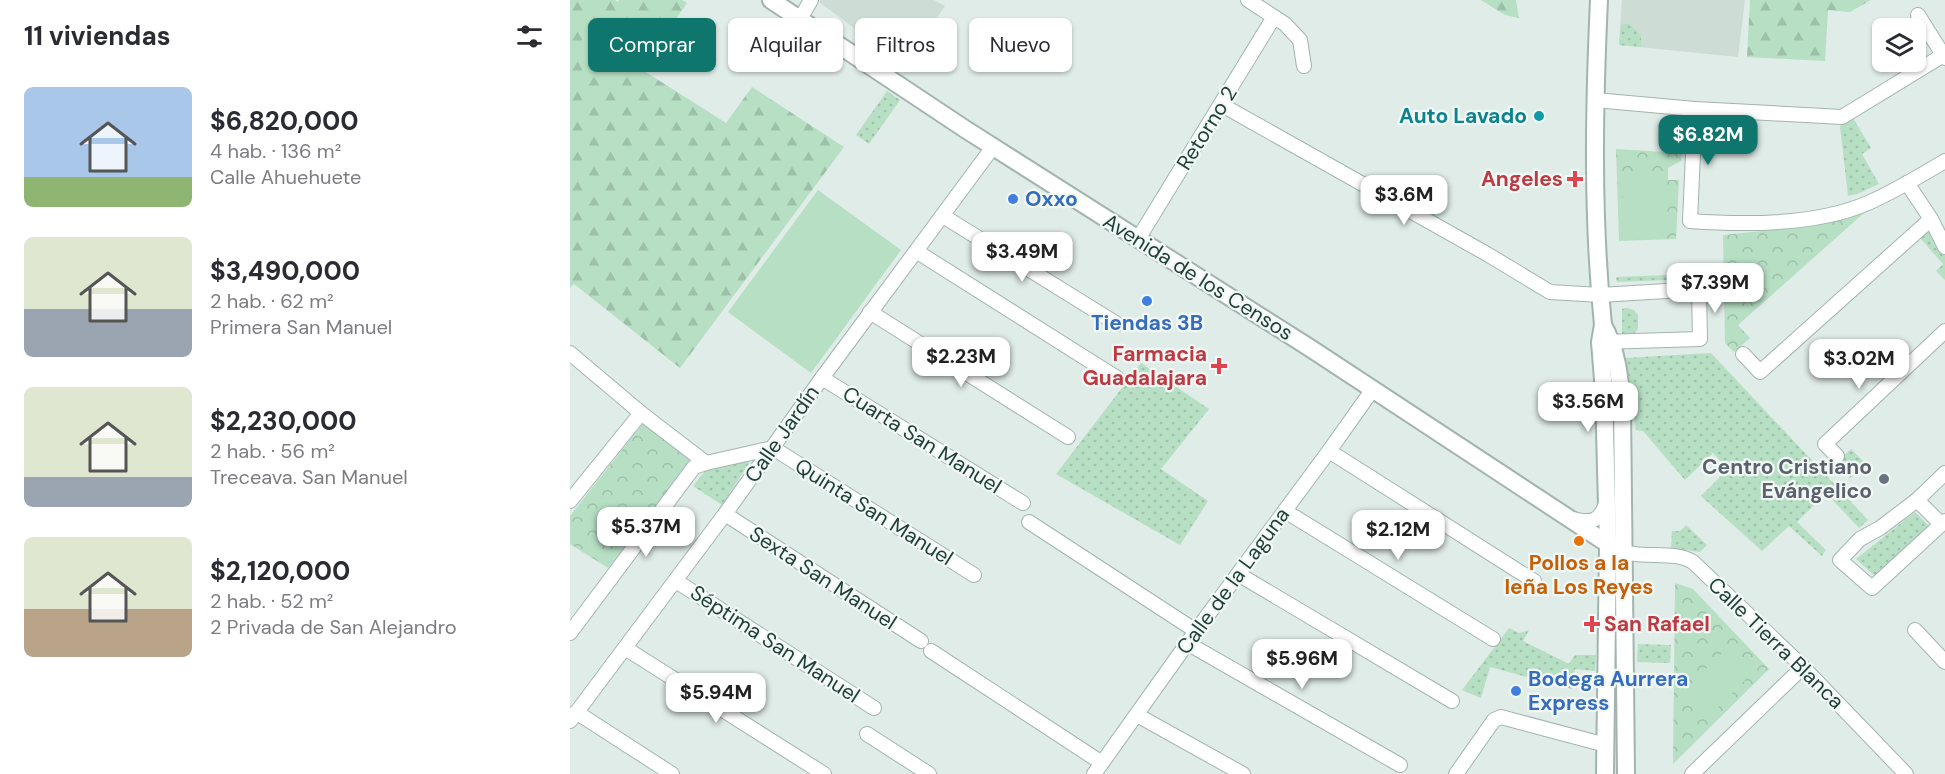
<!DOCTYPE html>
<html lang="es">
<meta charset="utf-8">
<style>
:root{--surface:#fff;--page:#f7f7f7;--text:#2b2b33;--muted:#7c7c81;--accent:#0f766e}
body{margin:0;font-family:"DM Sans",sans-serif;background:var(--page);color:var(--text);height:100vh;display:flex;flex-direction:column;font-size:22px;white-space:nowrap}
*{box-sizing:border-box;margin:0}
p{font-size:20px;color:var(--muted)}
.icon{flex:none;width:33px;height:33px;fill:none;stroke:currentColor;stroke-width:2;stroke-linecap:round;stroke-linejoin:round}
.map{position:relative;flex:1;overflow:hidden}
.details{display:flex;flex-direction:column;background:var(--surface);width:570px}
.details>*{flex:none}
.guide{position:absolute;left:18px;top:18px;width:570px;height:54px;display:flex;gap:12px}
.fabs{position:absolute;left:1302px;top:18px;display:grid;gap:12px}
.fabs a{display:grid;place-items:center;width:54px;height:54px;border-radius:9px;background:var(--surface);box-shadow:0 2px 4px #0004;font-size:30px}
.price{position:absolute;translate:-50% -51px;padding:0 14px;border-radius:12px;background:#fff;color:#222;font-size:20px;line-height:39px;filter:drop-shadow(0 2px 3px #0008)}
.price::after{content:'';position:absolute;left:50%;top:36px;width:18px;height:14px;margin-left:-9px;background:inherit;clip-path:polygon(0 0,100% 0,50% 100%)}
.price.current{background:var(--accent);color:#fff}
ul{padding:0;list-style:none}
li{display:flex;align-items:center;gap:18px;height:150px;padding:0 24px}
li span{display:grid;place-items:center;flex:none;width:168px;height:120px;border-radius:9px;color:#555}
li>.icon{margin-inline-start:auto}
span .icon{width:72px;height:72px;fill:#fffc;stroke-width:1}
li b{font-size:26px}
h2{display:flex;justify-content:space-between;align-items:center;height:72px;padding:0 24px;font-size:26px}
.chip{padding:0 21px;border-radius:9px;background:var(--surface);box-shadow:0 2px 4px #0004;font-size:21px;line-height:54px}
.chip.current{background:var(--accent);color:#fff}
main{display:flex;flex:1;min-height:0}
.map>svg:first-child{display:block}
</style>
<main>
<section class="details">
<h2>11 viviendas<svg class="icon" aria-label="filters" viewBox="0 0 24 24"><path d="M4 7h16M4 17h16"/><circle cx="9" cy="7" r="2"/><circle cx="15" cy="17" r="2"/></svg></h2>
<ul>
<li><span style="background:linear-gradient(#a9c7e8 75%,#8fb573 0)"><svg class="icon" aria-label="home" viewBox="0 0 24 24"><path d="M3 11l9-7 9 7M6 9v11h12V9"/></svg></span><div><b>$6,820,000</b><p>4 hab. · 136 m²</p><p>Calle Ahuehuete</p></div></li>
<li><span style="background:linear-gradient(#dfe7d0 60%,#9aa5b1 0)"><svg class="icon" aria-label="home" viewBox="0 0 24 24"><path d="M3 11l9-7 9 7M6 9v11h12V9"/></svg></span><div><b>$3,490,000</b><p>2 hab. · 62 m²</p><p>Primera San Manuel</p></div></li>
<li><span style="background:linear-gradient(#dfe7d0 75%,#9aa5b1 0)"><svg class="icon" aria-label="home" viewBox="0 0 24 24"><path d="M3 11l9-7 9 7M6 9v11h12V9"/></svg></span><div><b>$2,230,000</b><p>2 hab. · 56 m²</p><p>Treceava. San Manuel</p></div></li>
<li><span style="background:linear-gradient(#dfe7d0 60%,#b9a48a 0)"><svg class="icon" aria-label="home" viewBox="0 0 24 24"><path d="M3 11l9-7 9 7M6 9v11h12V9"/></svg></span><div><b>$2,120,000</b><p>2 hab. · 52 m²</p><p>2 Privada de San Alejandro</p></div></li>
</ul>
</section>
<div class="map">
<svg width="1375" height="774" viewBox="0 0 1375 774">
<defs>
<pattern id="grass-dots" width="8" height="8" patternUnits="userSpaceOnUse" patternTransform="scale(1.5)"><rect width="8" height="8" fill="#b7dfc4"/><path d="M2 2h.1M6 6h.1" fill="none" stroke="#9dc0a9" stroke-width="1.8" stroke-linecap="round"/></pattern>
<pattern id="forest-firs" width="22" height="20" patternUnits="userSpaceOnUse" patternTransform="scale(1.5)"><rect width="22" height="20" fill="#b7dfc4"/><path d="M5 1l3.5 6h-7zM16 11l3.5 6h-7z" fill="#9dc0a9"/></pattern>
<pattern id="park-crowns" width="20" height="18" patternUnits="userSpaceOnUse" patternTransform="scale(1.5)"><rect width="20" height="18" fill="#b7dfc4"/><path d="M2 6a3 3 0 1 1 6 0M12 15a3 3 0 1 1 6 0" fill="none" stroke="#9dc0a9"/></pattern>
</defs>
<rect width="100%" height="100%" fill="#e0ece7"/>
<g fill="#cedcd6">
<path d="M250 0H364L375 6 334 65 249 2Z"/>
<path d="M1052 0H1175L1168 57 1049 45Z"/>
</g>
<g fill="url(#grass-dots)">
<path d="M1051 24H1059L1071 35V47L1049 45Z"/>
<path d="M317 91 330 100 299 144 286 135Z"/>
<path d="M1283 118 1301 148 1292 154 1309 184 1287 194 1278 196 1270 126Z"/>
<path d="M1362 226 1375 256V280L1366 271 1373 264 1350 238Z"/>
<path d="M1147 273 1148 278 1047 282 1046 277Z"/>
<path d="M1057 308 1064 310 1068 315V329L1063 335 1052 336V309Z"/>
<path d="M1141 353 1298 520 1289 528 1256 493 1227 522 1256 550 1252 556 1219 526 1192 551 1131 496 1158 469 1143 453 1115 480 1073 431 1066 430 1055 358Z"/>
<path d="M571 363 639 409 591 469 638 501 610 545 486 474Z"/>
<path d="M1281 449 1295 463 1280 478 1266 463Z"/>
<path d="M183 457 152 505 123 486 135 471Z"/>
<path d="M1345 512 1360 527 1306 577 1286 559Z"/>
<path d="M1116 525 1137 545 1130 552 1101 548 1102 531H1110Z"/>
<path d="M939 628 949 633 959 630 953 641 999 664 1005 655H1026L1025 671 1005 669 1002 689 920 667 911 698 892 690Z"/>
<path d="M1068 644 1101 645 1100 663 1067 662Z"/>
</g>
<g fill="url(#forest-firs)">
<path d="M0 0H45L48 2 49 0H112L117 3 71 69 156 123 182 87 274 147 110 368 4 284 0 288Z"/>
<path d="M911 0H946L949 18 935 15Z"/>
<path d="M1180 0H1301L1280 12 1258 10 1255 61 1177 57Z"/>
</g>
<g fill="url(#park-crowns)">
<path d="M1046 149 1112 153 1111 161 1098 168V180H1109L1106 239 1049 241Z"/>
<path d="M1294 213 1168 325 1180 338 1164 352 1155 343 1153 235 1231 227Z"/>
<path d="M74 422 125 459 38 568 0 544V516Z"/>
<path d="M1105 583 1123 589 1199 669 1103 764Z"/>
</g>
<g fill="#b7dfc4">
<path d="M1053 171H1094V239L1052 238Z"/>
<path d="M248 190 331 250 241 373 158 312Z"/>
<path d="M1160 645 1185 670 1140 716 1114 691Z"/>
</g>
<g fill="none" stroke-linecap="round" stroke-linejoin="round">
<defs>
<g id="minor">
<path d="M678 0 715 24 730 40 734 66"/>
<path d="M1348 15 1375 58"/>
<path d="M230 19 241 0"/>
<path d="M1025 100 1125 109 1272 117 1375 54"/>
<path d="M652 105 917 254 980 292 1030 295 1129 289 1130 339 1031 342"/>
<path d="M1125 109 1120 221C1174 225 1247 225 1298 203 1325 191 1350 176 1375 161"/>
<path d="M1337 183 1361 219 1375 247"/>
<path d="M373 216 547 324"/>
<path d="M568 239 704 17"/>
<path d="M346 251 547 378"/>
<path d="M300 312 498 437"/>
<path d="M0 353 71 413 136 463"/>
<path d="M1173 354 1190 372 1361 219"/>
<path d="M252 378 453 503"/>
<path d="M759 451 964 581"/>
<path d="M1267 456 1255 444 1375 331"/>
<path d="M1375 473 1347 500 1310 528 1290 539 1270 560 1302 588 1375 521"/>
<path d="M1347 500 1371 524"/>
<path d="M0 501 71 413"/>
<path d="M715 511 923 639"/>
<path d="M155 514 351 641"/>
<path d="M1003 519C1023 524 1030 521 1037 501"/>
<path d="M459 522 626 631"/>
<path d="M1045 548C1068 561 1102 549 1123 562L1233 667 1336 774"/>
<path d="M668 574 882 701"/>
<path d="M106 581 304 708"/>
<path d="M1345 630 1375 662"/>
<path d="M0 633 124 467 136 463 203 448 404 575"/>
<path d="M617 643 830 765"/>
<path d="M55 648 254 774"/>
<path d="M361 651 532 763"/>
<path d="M6 712 102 774"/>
<path d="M567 715 673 774"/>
<path d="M0 721 155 514 252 378 423 147"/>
<path d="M297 734 359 774"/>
<path d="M524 774 626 631 759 451 803 389"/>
<path d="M886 774 924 720 931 717 1036 745"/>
<path d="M1122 774 1233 667"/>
</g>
<g id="tertiary">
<path d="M201 0 395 129 740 348 1038 544"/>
<path d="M1029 0C1024 108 1022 217 1033 325L1030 342 1034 392 1038 544 1035 774"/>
<path d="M1033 325C1047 350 1050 378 1052 406L1056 774"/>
</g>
</defs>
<use href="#minor" stroke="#a2b4af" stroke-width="16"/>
<use href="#tertiary" stroke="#a2b4af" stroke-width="20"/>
<use href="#minor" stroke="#fff" stroke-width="14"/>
<use href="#tertiary" stroke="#fff" stroke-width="16"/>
</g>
<circle fill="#0f9aa8" stroke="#f1f8f5" stroke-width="2" cx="969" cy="116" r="6"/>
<g fill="#e0444e" stroke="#f1f8f5" stroke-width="2">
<path d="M1002 170h6v6h6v6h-6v6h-6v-6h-6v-6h6z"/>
<path d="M646 357h6v6h6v6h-6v6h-6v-6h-6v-6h6z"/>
<path d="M1019 615h6v6h6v6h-6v6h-6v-6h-6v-6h6z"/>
</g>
<g fill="#3f7fe0" stroke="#f1f8f5" stroke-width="2">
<circle cx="443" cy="199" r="6"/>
<circle cx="577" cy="301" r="6"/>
<circle cx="946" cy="691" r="6"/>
</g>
<circle fill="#6b7280" stroke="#f1f8f5" stroke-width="2" cx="1314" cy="479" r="6"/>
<circle fill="#e8710a" stroke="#f1f8f5" stroke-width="2" cx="1009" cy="541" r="6"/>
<g text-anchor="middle" stroke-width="4.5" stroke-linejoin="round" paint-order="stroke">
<g font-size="21" font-weight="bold" fill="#0d838f" stroke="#f1f8f5" text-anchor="end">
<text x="957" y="123">Auto Lavado</text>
</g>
<g font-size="21" fill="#1f3e37" stroke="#f1f8f5">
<text transform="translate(637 128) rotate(-58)" y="7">Retorno 2</text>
<text transform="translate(628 277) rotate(32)" y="7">Avenida de los Censos</text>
<text transform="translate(212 434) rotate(-55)" y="7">Calle Jardín</text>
<text transform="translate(352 440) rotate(32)" y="7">Cuarta San Manuel</text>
<text transform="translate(304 512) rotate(32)" y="7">Quinta San Manuel</text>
<text transform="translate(253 578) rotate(33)" y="7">Sexta San Manuel</text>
<text transform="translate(663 581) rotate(-54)" y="7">Calle de la Laguna</text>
<text transform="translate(1206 643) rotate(44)" y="7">Calle Tierra Blanca</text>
<text transform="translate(205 644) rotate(33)" y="7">Séptima San Manuel</text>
</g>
<g font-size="21" font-weight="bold" fill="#be3a42" stroke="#f1f8f5" text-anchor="end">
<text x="993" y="186">Angeles</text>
<text x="637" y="361">Farmacia<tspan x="637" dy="24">Guadalajara</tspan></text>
<text x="1034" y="631" text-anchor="start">San Rafael</text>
</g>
<g font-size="21" font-weight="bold" fill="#366cbe" stroke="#f1f8f5" text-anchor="start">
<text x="455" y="206">Oxxo</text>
<text x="577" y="330" text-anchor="middle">Tiendas 3B</text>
<text x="958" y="686">Bodega Aurrera<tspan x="958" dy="24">Express</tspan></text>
</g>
<g font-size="21" font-weight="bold" fill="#5b616d" stroke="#f1f8f5" text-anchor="end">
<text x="1302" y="474">Centro Cristiano<tspan x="1302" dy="24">Evángelico</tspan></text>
</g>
<g font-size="21" font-weight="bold" fill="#c56008" stroke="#f1f8f5">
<text x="1009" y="570">Pollos a la<tspan x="1009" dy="24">leña Los Reyes</tspan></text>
</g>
</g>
</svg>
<div class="fabs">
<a><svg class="icon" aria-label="layers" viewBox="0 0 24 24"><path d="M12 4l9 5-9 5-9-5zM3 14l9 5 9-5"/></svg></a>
</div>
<b class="price current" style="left:1138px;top:166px">$6.82M</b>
<b class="price" style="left:834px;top:226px">$3.6M</b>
<b class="price" style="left:452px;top:283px">$3.49M</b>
<b class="price" style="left:1145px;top:314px">$7.39M</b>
<b class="price" style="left:391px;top:388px">$2.23M</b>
<b class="price" style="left:1289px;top:390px">$3.02M</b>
<b class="price" style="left:1018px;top:433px">$3.56M</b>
<b class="price" style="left:76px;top:558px">$5.37M</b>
<b class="price" style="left:828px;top:561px">$2.12M</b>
<b class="price" style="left:732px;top:690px">$5.96M</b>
<b class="price" style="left:146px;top:724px">$5.94M</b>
<div class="guide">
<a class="chip current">Comprar</a>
<a class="chip">Alquilar</a>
<a class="chip">Filtros</a>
<a class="chip">Nuevo</a>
</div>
</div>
</main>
